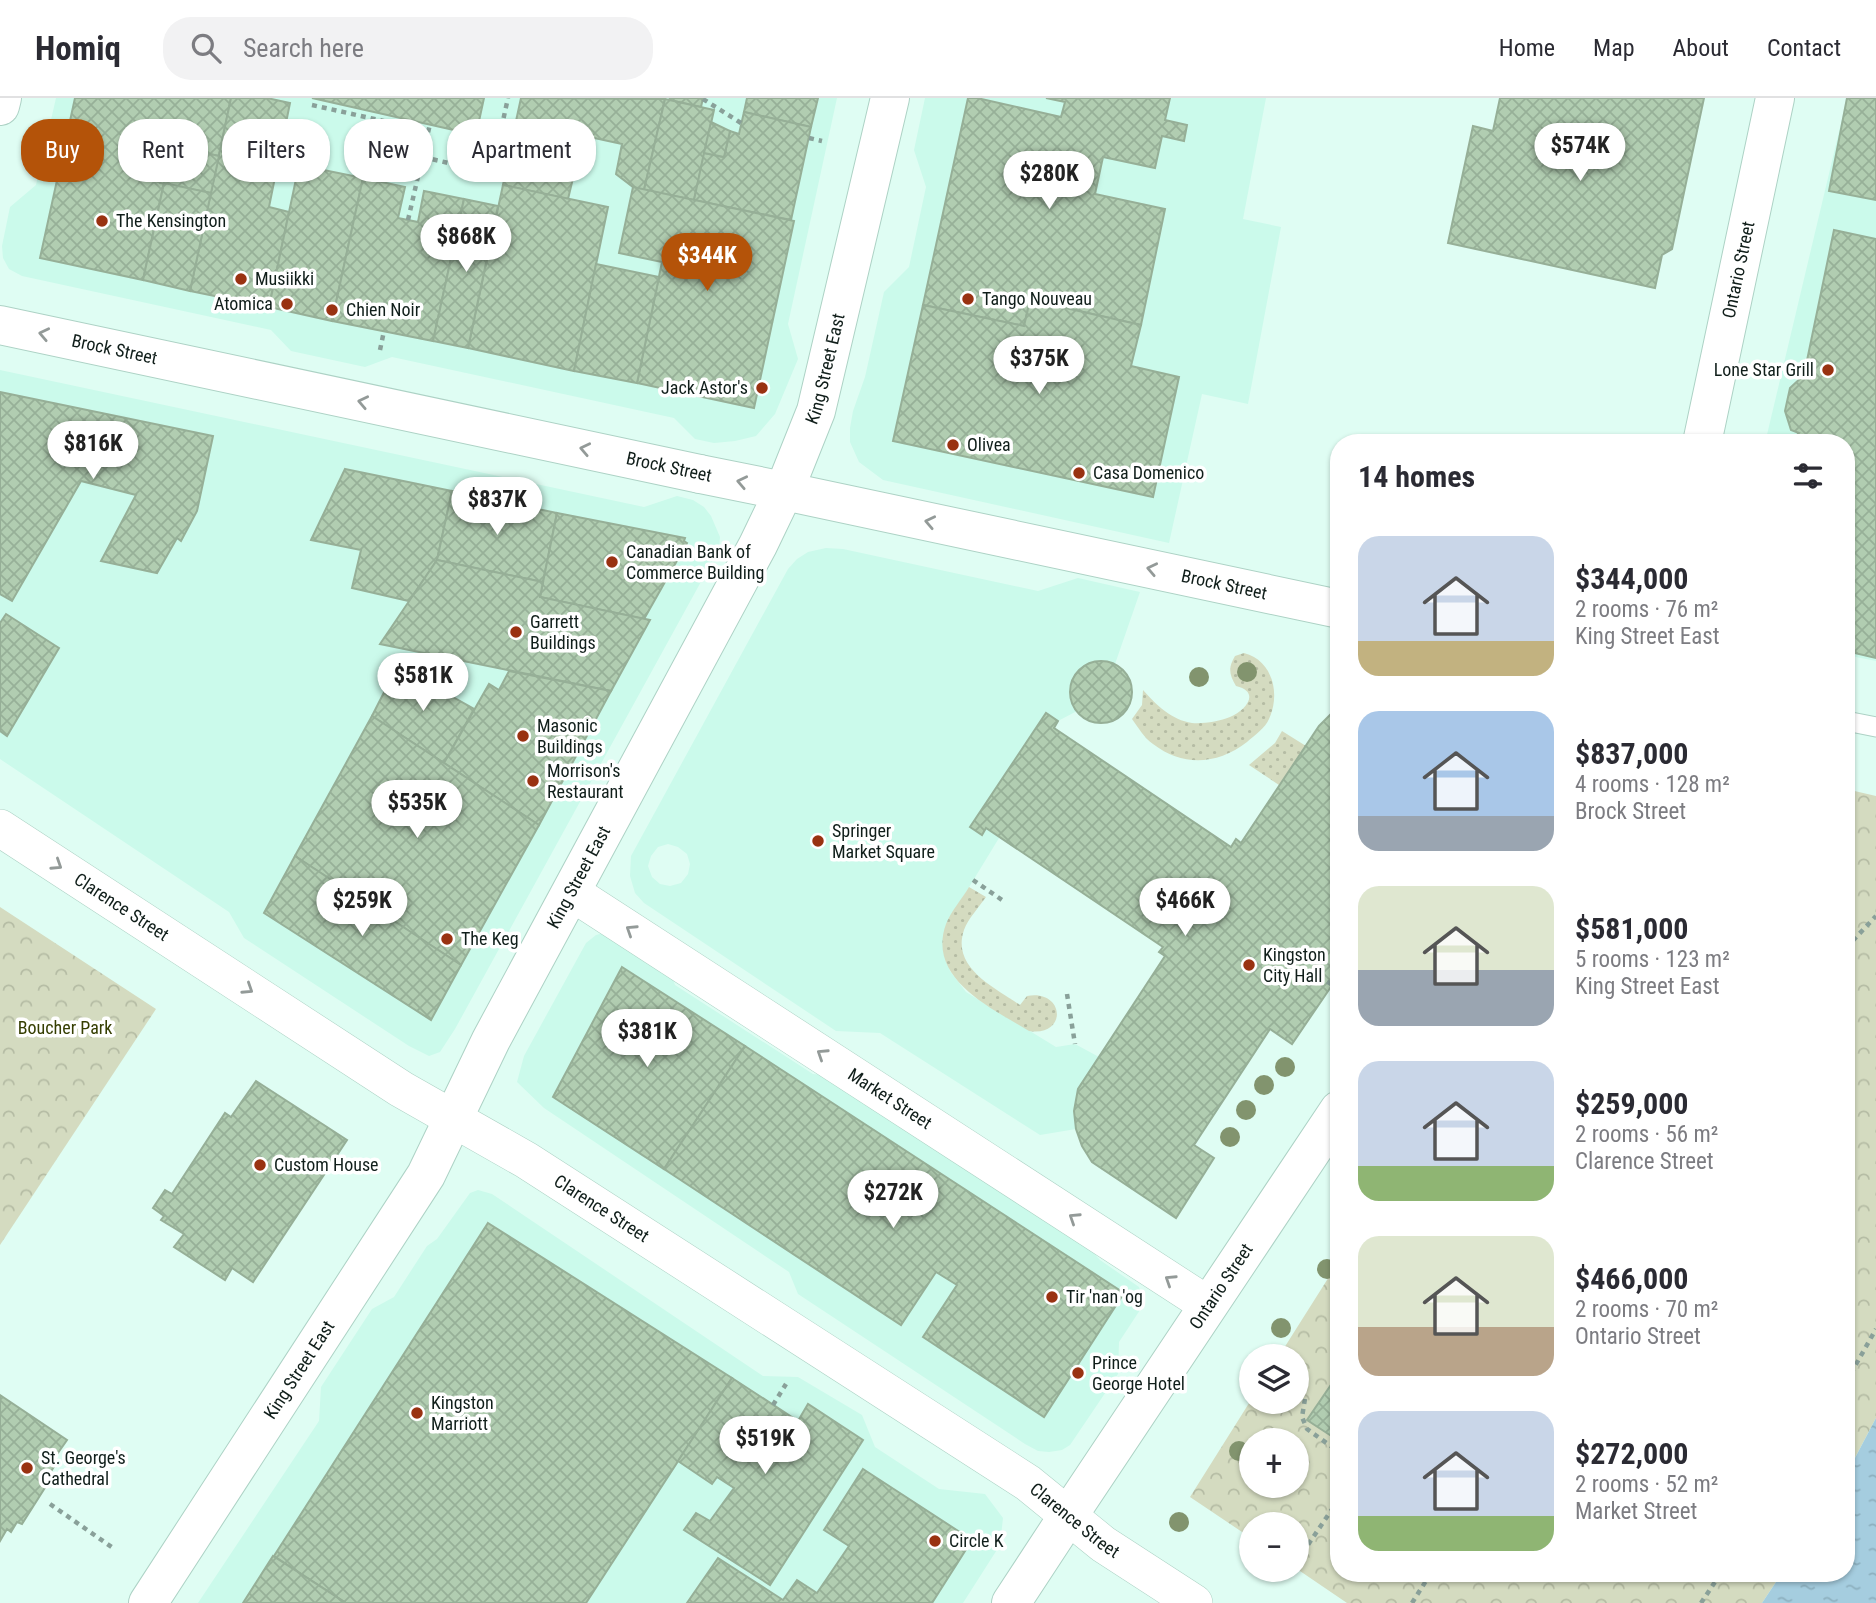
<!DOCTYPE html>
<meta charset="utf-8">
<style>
:root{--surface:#fff;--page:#f2f2f3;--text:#2b2b33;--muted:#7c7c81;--line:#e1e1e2;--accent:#b45309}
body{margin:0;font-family:"Roboto Condensed",sans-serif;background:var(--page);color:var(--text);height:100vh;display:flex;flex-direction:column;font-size:26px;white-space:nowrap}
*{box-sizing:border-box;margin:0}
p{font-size:23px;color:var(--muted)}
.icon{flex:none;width:38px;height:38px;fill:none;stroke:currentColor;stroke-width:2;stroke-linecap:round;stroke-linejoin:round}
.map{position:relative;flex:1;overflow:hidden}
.panel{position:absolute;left:1330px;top:336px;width:525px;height:1148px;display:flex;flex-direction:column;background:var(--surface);border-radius:28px;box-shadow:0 2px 5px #0004}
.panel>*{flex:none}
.top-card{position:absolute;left:21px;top:21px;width:665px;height:63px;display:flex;gap:14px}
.buttons{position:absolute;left:1239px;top:1246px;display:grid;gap:14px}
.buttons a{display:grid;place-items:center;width:70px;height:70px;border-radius:50%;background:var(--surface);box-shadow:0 2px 5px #0004;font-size:35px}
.price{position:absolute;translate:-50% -60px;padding:0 16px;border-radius:24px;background:#fff;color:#222;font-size:23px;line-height:46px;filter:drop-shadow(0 2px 4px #0008)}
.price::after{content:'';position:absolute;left:50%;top:42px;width:21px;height:16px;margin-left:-10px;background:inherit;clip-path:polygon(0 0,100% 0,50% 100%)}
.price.selected{background:var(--accent);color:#fff}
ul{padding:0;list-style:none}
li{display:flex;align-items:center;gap:21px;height:175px;padding:0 28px}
li span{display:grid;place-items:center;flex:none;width:196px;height:140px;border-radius:21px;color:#555}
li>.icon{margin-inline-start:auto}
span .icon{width:84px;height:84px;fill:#fffc;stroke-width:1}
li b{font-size:30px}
h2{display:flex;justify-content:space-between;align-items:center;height:84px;padding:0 28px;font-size:30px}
.pill{padding:0 24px;border-radius:28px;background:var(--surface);box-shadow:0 2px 5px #0004;font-size:24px;line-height:63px}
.pill.selected{background:var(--accent);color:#fff}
header{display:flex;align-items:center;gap:42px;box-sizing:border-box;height:98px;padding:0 35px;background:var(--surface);border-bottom:2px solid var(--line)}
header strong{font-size:33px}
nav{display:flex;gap:38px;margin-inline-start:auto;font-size:24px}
.search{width:490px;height:63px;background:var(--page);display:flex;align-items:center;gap:18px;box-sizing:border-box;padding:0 24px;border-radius:28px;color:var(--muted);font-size:26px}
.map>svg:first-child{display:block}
</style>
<header>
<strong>Homiq</strong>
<div class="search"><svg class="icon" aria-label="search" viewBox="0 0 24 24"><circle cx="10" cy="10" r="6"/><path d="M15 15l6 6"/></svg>Search here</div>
<nav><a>Home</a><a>Map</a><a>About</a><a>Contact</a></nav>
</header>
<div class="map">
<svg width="1876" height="1505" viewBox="0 0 1876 1505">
<defs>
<pattern id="park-crowns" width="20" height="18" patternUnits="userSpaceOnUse" patternTransform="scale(1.75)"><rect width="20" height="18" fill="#d4dbc0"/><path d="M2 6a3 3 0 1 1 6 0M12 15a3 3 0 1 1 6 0" fill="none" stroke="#b5bca4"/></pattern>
<pattern id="garden-dots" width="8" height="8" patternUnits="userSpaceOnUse" patternTransform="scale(1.75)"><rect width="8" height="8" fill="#d4dbc0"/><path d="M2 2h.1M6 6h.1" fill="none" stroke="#b5bca4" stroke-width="1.8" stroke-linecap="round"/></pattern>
<pattern id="water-ripples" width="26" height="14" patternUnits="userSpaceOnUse" patternTransform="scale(1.75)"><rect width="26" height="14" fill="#a5cddf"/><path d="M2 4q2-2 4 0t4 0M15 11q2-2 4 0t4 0" fill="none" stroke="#8db0bf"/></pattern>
<pattern id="building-cross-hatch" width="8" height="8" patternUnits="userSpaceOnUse" patternTransform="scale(1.75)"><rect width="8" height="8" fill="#b1cdb1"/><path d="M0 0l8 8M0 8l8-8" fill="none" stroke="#97b098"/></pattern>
</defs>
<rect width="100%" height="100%" fill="#dffdf3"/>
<g fill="#cbfaeb" fill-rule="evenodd">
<path d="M56 0H837L788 226 798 261 775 316 756 338 735 343 714 345 695 341 674 320 392 259 365 269 291 253 271 232 22 178 9 171 3 160 2 148 10 109 36 87Z"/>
<path d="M925 0H1266L1243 121 1281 129 1248 306 1202 296 1169 445 883 382 859 364 850 344V330L853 313 865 279 884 194 909 169 926 89 914 52Z"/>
<path d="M1847 0H1876V563L1846 557V345H1765Z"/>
<path d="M0 272 644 409 677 398 693 402 704 409 711 418 720 439 719 451 455 931 440 954 429 958 409 948 244 840 229 814 0 661Z"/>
<path d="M826 450 843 451 1038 493 1078 480 1140 494 1115 566 1101 563 1088 566 1077 574 1071 587V600L1077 613 1058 623 1046 616 970 728 982 737 986 730 999 740 946 827 943 849 950 873 966 894 1056 949 1075 946 1099 959 1078 991 1074 1013 1076 1031 1040 1037 880 935 836 933 644 805 635 795 630 778 631 758 788 471 797 461 808 454ZM668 746 678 749 687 756 690 766 688 776 681 785 670 788 660 786 652 779 648 768 651 758 658 749Z"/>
<path d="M608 834 667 863 675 887 813 976 854 980 1067 1126 1100 1162 1139 1189 1142 1198 1140 1212 1119 1244 1118 1276 1070 1347 1062 1352 1049 1354 1038 1353 1025 1346 798 1196 789 1174 544 1010 517 984 524 958 586 845 596 837Z"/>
<path d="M478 1092 492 1096 763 1278 798 1279 862 1317 875 1349 939 1391 985 1396 1003 1420 1000 1447 963 1505H198L319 1323 321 1289 372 1211 394 1199 427 1148 437 1141 470 1095Z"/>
</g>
<g fill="url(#park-crowns)" fill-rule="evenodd">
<path d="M1846 691 1876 698V1320L1846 1377Z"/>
<path d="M0 809 156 911 0 1147Z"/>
<path d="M1339 1163V1475H1782L1762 1505H1347L1297 1471V1426H1251V1440L1190 1399 1251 1302 1297 1304V1258H1279ZM1251 1342H1297V1388H1251Z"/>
</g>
<g fill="url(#garden-dots)">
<path d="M1244 555C1272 562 1281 595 1269 621 1266 629 1254 638 1247 644 1217 667 1183 669 1153 646 1144 640 1138 629 1132 621L1142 607 1143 592C1156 607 1172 622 1192 625 1204 626 1220 623 1230 619 1246 612 1261 594 1236 588 1229 576 1228 570 1235 558Z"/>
<path d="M1282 633 1306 648 1279 687 1249 667 1275 645Z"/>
<path d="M969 789 986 799C979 809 968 821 964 832 951 870 995 890 1020 907L1027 898C1065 891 1068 939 1029 933 993 911 926 881 946 826 951 813 962 801 969 789Z"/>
</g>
<path fill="url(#water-ripples)" d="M1876 1320V1505H1762L1782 1475H1846V1377Z"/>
<g fill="url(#building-cross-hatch)" stroke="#96af97" stroke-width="2">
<path d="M75 0H231L219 58 153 44 151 54 155 55 149 82 164 85 143 182 40 160Z"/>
<path d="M231 0H267L290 5 269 109 289 114 269 209 190 193Z"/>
<path d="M312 0H484L476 37Z"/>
<path d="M521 0 665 1 644 92 633 89 616 76 622 46 516 23Z"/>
<path d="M670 0H703L701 9 669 2Z"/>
<path d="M747 0H818L811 29 744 14Z"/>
<path d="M968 0H977L1061 19 1065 4 1046 0H1170L1165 22 1187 27 1184 43 1162 38 1155 70 1103 59 1095 96 1165 111 1141 227 1030 202 1024 228 923 207Z"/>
<path d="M1500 0H1704L1672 151 1662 157 1655 190 1448 145 1473 28 1493 33Z"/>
<path d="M1847 0H1876V102L1829 93Z"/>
<path d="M665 1 714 12 694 102 644 92Z"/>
<path d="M744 14 811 29 791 122 694 102 704 55 724 59 730 33 739 36Z"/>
<path d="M516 23 556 32 549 66 575 72 568 101 503 87Z"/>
<path d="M711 24 730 33 724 59 704 55Z"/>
<path d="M168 47 219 58 211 95 160 85Z"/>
<path d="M299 67 363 80 332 223 269 209Z"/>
<path d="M363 80 405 89 398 120 418 124 424 93 464 101 433 243 332 223Z"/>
<path d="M164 85 211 95 190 193 143 182Z"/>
<path d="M503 87 608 109 574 273 468 250Z"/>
<path d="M633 89 794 123 754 310 637 285 662 164 619 155Z"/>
<path d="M464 101 498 108 468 250 433 243Z"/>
<path d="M1834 132 1876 141V560L1846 553V345H1789L1799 335 1791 332 1785 313 1790 290 1804 277Z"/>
<path d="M596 166 659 179 637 285 574 273Z"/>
<path d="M1030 202 1141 227 1131 268 1179 279 1153 399 893 343 923 207 1024 228Z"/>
<path d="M0 294 213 338 197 413 181 443 177 440 157 475 101 463 136 397 81 383 12 503 0 496Z"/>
<path d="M345 371 452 393 437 462 409 503 352 490 361 452 311 442Z"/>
<path d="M452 393 557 415 543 484 437 462Z"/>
<path d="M557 415 685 440 684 443 687 445 644 521 540 499Z"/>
<path d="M437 462 543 484 540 499 650 522 611 593 380 546Z"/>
<path d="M6 516 59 550 7 638 0 633V525Z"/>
<circle cx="1101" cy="594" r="31"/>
<path d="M396 571 432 579 428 585 474 611 444 665 372 618Z"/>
<path d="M509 573 611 593 539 727 444 665 489 586 499 592Z"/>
<path d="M1339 608V877L1292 946 1270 931 1194 1047 1214 1060 1176 1120 1092 1064 1082 1048 1076 1031 1074 1013 1078 991 1165 858 1159 854 1163 849 986 730 982 737 970 729 1046 615 1058 623 1054 630 1231 749 1236 741 1241 745 1319 628Z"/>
<path d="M372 618 539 727 461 867 295 758Z"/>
<path d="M295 758 461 867 431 922 264 815Z"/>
<path d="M622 869 745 948 664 1071 553 999Z"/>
<path d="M745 948 1124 1195 1044 1319 923 1239 957 1187 936 1174 901 1227 664 1071Z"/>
<path d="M256 983 347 1042 253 1184 232 1170 225 1182 174 1149 184 1136 161 1122 164 1118 153 1110 165 1092 172 1096 225 1015 231 1019Z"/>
<path d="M488 1125 732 1280 586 1505H346L274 1458Z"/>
<path d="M1339 1275V1343L1307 1322Z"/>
<path d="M732 1280 798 1323 808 1306 863 1342 770 1487 684 1432 696 1415 710 1423 734 1390 717 1379 712 1386 678 1363Z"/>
<path d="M0 1297 67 1342 53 1362 57 1364 50 1375 53 1377 22 1426 17 1424 11 1434 7 1431 0 1443Z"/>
<path d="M863 1371 972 1442 932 1505H687L718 1460 783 1502 797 1482 817 1495 849 1448 824 1432Z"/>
<path d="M273 1458 346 1505H243Z"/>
</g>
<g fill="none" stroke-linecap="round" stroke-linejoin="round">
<defs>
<path id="lane" d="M1846 623 1876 629"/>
<g id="street">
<path id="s1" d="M0 730 401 991 526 1062 1028 1385 1103 1446 1194 1505"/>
<path id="s2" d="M571 794 1208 1207"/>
</g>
<g id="secondary">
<path d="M0 8 2 0"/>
<path d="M700 376 784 393"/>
<path id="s3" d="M148 1505 426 1077 491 942 758 447 784 393 816 313 890 0"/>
<path d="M1011 1505 1068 1418"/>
</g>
<g id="primary">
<path id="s4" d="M0 227 700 376"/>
<path id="s5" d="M1702 345 1775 0"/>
<path id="s6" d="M784 393 1339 511"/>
<path id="s7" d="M1068 1418 1339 1012"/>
</g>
</defs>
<use href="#lane" stroke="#add2c5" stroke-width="21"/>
<use href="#street" stroke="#add2c5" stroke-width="38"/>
<use href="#secondary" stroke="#add2c5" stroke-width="40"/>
<use href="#primary" stroke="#add2c5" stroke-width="40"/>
<g stroke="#89a099" stroke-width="4.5" stroke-dasharray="5 5" stroke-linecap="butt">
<path d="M703 1 741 25"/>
<path d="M312 7 428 33"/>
<path d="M61 28 68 30"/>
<path d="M809 40 822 43"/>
<path d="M152 49 161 51 162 46"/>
<path d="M423 59 478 72 490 69 495 59 508 0"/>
<path d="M408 122 430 26"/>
<path d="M380 252 384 233"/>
<path d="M973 782 1005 804"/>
<path d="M1846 850 1876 818"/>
<path d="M1310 873 1339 891"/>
<path d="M1067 896 1075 946"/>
<path d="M1846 1284 1876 1231"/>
<path d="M1297 1295 1305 1301 1302 1319 1307 1331 1339 1354"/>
<path d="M773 1307 786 1286"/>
<path d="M50 1406 113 1450"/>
<path d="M1297 1463 1339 1401"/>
<path d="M1287 1477 1291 1472"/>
<path d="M1412 1505 1431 1475"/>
<path d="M1701 1505 1721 1475"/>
</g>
<use href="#lane" stroke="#fff" stroke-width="19"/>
<use href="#street" stroke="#fff" stroke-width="37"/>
<use href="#secondary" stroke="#fff" stroke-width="38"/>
<use href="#primary" stroke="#fff" stroke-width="38"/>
</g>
<g fill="#82946e">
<circle cx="1247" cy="574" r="10"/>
<circle cx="1199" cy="579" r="10"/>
<circle cx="1285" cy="969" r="10"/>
<circle cx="1264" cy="987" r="10"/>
<circle cx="1246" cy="1012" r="10"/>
<circle cx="1230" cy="1039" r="10"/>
<circle cx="1327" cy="1171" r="10"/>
<circle cx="1281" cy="1230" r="10"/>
<circle cx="1239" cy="1353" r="10"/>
<circle cx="1179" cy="1424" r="10"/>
</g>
<defs><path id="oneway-chevron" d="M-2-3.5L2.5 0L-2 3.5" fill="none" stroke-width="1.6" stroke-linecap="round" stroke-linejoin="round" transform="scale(1.75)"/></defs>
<g stroke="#939a98">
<use href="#oneway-chevron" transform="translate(44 236) rotate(-168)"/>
<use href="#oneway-chevron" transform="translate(363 304) rotate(-168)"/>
<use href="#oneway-chevron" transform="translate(585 351) rotate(-168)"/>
<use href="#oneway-chevron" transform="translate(742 384) rotate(-168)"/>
<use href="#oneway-chevron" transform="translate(930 424) rotate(-168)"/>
<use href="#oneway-chevron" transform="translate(1152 471) rotate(-168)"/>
<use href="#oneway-chevron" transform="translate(57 767) rotate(33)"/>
<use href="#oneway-chevron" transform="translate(631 832) rotate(-147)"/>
<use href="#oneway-chevron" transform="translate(248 891) rotate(33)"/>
<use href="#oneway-chevron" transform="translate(822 956) rotate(-147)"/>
<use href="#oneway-chevron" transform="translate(1074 1120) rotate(-147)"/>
<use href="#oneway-chevron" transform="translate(1170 1182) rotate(-147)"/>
</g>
<g fill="#993211" stroke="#fff" stroke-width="2.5">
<circle cx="102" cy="123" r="7"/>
<circle cx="241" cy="181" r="7"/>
<circle cx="968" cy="201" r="7"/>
<circle cx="287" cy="206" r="7"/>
<circle cx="332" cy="212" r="7"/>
<circle cx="1828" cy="272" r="7"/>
<circle cx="762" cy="290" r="7"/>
<circle cx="953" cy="347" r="7"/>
<circle cx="1079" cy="375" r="7"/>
<circle cx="612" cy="464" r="7"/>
<circle cx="516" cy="534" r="7"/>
<circle cx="523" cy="638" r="7"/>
<circle cx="533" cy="683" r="7"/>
<circle cx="818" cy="743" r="7"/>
<circle cx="447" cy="841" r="7"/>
<circle cx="1249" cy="867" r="7"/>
<circle cx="260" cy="1067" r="7"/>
<circle cx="1052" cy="1199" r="7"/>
<circle cx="1078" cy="1275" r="7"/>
<circle cx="417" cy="1315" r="7"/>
<circle cx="27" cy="1370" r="7"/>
<circle cx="935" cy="1443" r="7"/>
</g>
<g text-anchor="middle" stroke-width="7" stroke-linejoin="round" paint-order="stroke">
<g font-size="18" fill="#101e1a" stroke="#fff" text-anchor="start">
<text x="116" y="129">The Kensington</text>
<text x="255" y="187">Musiikki</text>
<text x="982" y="207">Tango Nouveau</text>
<text x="273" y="212" text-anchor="end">Atomica</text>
<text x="346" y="218">Chien Noir</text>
<text x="1814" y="278" text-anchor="end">Lone Star Grill</text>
<text x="748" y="296" text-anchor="end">Jack Astor's</text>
<text x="967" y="353">Olivea</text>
<text x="1093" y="381">Casa Domenico</text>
<text x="626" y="460">Canadian Bank of<tspan x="626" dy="21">Commerce Building</tspan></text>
<text x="530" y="530">Garrett<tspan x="530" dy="21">Buildings</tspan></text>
<text x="537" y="634">Masonic<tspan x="537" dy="21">Buildings</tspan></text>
<text x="547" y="679">Morrison's<tspan x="547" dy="21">Restaurant</tspan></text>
<text x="832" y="739">Springer<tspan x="832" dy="21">Market Square</tspan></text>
<text x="461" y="847">The Keg</text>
<text x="1263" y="863">Kingston<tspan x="1263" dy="21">City Hall</tspan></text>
<text x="274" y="1073">Custom House</text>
<text x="1066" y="1205">Tir 'nan 'og</text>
<text x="1092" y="1271">Prince<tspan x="1092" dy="21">George Hotel</tspan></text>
<text x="431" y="1311">Kingston<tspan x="431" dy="21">Marriott</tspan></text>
<text x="41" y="1366">St. George's<tspan x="41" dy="21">Cathedral</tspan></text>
<text x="949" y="1449">Circle K</text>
</g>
<g font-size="18" fill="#101e1a" stroke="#fff">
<text dy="6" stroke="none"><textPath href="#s5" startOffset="177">Ontario Street</textPath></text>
<text dy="6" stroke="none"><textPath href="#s4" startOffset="117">Brock Street</textPath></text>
<text dy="6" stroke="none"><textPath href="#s3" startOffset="1412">King Street East</textPath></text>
<text transform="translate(669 369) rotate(12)" y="6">Brock Street</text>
<text dy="6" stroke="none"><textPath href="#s6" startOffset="450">Brock Street</textPath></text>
<text dy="6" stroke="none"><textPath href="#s3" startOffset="845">King Street East</textPath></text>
<text dy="6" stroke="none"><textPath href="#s1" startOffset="145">Clarence Street</textPath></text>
<text dy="6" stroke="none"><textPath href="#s2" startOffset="380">Market Street</textPath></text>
<text dy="6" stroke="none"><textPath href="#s1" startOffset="712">Clarence Street</textPath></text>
<text dy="6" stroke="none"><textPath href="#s7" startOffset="276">Ontario Street</textPath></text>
<text dy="6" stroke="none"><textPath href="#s3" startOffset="278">King Street East</textPath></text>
<text dy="6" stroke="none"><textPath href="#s1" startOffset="1279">Clarence Street</textPath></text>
</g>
<g font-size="18" fill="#353e02" stroke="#fff">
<text x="65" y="936">Boucher Park</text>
</g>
</g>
</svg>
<div class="buttons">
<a><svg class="icon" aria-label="layers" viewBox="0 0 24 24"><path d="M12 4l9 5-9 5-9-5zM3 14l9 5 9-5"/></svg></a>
<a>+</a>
<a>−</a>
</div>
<b class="price" style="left:1580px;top:85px">$574K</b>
<b class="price" style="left:1049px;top:113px">$280K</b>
<b class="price" style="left:466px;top:176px">$868K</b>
<b class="price selected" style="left:707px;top:195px">$344K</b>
<b class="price" style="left:1039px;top:298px">$375K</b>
<b class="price" style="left:93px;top:383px">$816K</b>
<b class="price" style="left:497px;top:439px">$837K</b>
<b class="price" style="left:423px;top:615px">$581K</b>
<b class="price" style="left:417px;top:742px">$535K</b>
<b class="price" style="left:362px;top:840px">$259K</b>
<b class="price" style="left:1185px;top:840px">$466K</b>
<b class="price" style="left:647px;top:971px">$381K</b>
<b class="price" style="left:893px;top:1132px">$272K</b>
<b class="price" style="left:765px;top:1378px">$519K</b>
<div class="top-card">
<a class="pill selected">Buy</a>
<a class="pill">Rent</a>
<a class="pill">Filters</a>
<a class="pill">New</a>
<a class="pill">Apartment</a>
</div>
<section class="panel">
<h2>14 homes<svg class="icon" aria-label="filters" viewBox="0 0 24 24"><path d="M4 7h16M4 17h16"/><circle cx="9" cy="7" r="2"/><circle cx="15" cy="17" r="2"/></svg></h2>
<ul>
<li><span style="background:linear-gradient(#c9d6e8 75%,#c2b280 0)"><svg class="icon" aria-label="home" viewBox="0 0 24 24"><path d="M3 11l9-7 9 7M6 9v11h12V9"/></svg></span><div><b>$344,000</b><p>2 rooms · 76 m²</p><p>King Street East</p></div></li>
<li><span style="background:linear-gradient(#a9c7e8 75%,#9aa5b1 0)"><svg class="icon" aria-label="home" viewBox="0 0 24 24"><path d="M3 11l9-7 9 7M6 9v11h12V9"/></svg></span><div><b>$837,000</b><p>4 rooms · 128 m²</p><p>Brock Street</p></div></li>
<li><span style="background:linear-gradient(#dfe7d0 60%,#9aa5b1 0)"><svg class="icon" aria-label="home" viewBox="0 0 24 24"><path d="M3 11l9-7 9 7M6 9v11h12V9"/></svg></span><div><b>$581,000</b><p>5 rooms · 123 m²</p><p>King Street East</p></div></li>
<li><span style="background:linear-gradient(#c9d6e8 75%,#8fb573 0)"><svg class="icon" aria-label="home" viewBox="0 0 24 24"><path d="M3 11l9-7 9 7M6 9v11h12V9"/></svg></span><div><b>$259,000</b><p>2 rooms · 56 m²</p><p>Clarence Street</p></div></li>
<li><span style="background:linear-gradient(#dfe7d0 65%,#b9a48a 0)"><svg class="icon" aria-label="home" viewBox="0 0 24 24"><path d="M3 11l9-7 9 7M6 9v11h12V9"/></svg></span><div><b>$466,000</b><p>2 rooms · 70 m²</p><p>Ontario Street</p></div></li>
<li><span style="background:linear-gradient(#c9d6e8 75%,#8fb573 0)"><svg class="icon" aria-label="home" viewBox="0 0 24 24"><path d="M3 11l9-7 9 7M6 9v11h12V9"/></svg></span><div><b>$272,000</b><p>2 rooms · 52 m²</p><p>Market Street</p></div></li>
</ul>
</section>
</div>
